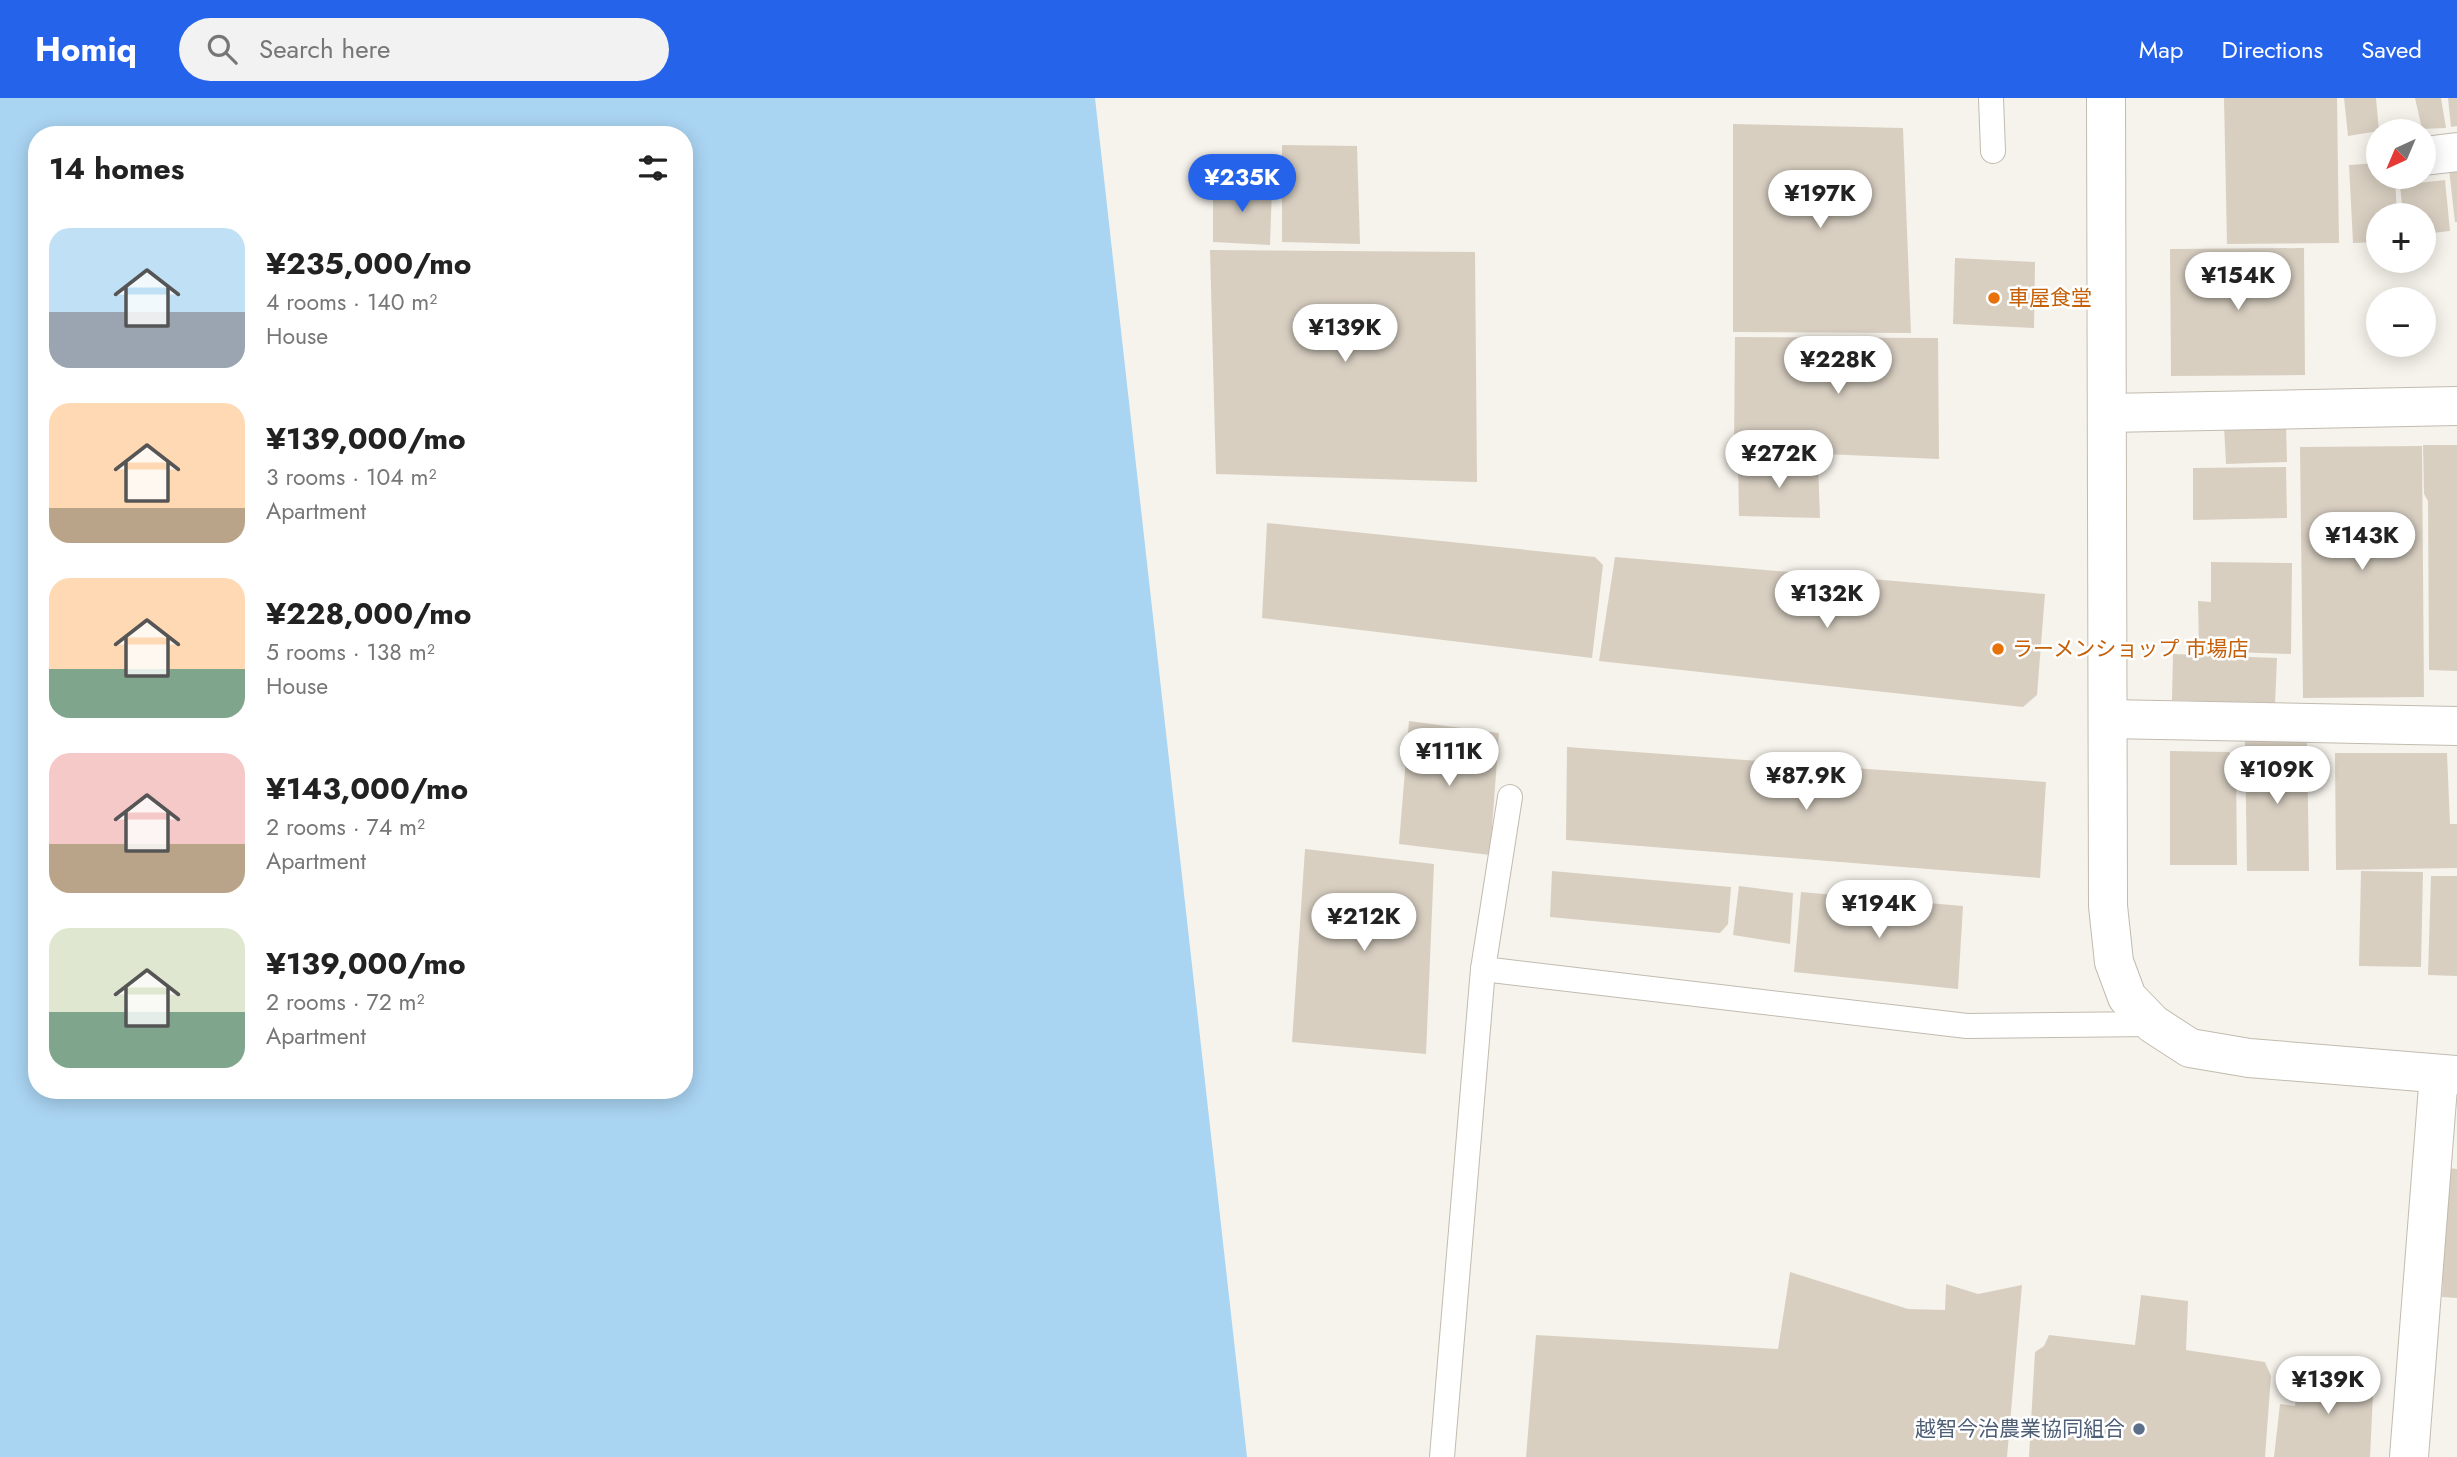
<!DOCTYPE html>
<meta charset="utf-8">
<style>
:root{--surface:#fff;--page:#f2f2f2;--text:#222;--muted:#767676;--accent:#2563eb}
body{margin:0;font-family:Jost,"Noto Sans JP",sans-serif;background:var(--page);color:var(--text);height:100vh;display:flex;flex-direction:column;font-size:26px;white-space:nowrap}
*{box-sizing:border-box;margin:0}
p{font-size:23px;color:var(--muted)}
.icon{flex:none;width:38px;height:38px;fill:none;stroke:currentColor;stroke-width:2;stroke-linecap:round;stroke-linejoin:round}
.map{position:relative;flex:1;overflow:hidden}
.details{position:absolute;left:28px;top:28px;width:665px;height:973px;display:flex;flex-direction:column;background:var(--surface);border-radius:28px;box-shadow:0 4px 18px #0003}
.details>*{flex:none}
.needle{width:46px;rotate:224deg}
.tools{position:absolute;left:2366px;top:21px;display:grid;gap:14px}
.tools a{display:grid;place-items:center;width:70px;height:70px;border-radius:50%;background:var(--surface);box-shadow:0 4px 18px #0003;font-size:35px}
.price{position:absolute;translate:-50% -60px;padding:0 16px;border-radius:24px;background:#fff;color:#222;font-size:23px;line-height:46px;filter:drop-shadow(0 2px 4px #0008)}
.price::after{content:'';position:absolute;left:50%;top:42px;width:21px;height:16px;margin-left:-10px;background:inherit;clip-path:polygon(0 0,100% 0,50% 100%)}
.price.current{background:var(--accent);color:#fff}
ul{padding:0;list-style:none}
li{display:flex;align-items:center;gap:21px;height:175px;padding:0 21px}
li span{display:grid;place-items:center;flex:none;width:196px;height:140px;border-radius:21px;color:#555}
li>.icon{margin-inline-start:auto}
span .icon{width:84px;height:84px;fill:#fffc;stroke-width:1}
li b{font-size:30px}
h2{display:flex;justify-content:space-between;align-items:center;height:84px;padding:0 21px;font-size:30px}
header{display:flex;align-items:center;gap:42px;box-sizing:border-box;height:98px;padding:0 35px;background:var(--accent);color:#fff}
header strong{font-size:33px}
nav{display:flex;gap:38px;margin-inline-start:auto;font-size:24px}
.search{width:490px;height:63px;background:var(--page);display:flex;align-items:center;gap:18px;box-sizing:border-box;padding:0 24px;border-radius:38px;color:var(--muted);font-size:26px}
.map>svg:first-child{display:block}
</style>
<header>
<strong>Homiq</strong>
<div class="search"><svg class="icon" aria-label="search" viewBox="0 0 24 24"><circle cx="10" cy="10" r="6"/><path d="M15 15l6 6"/></svg>Search here</div>
<nav><a>Map</a><a>Directions</a><a>Saved</a></nav>
</header>
<div class="map">
<svg width="2457" height="1359" viewBox="0 0 2457 1359">
<rect width="100%" height="100%" fill="#f6f3ec"/>
<path fill="#a9d4f2" fill-rule="evenodd" d="M0 0H1095L1247 1359H0ZM37 37H684V992H37Z"/>
<g fill="#d8cfc1">
<path d="M2224 0H2337L2339 145 2227 146Z"/>
<path d="M2344 0H2376L2379 33 2348 38Z"/>
<path d="M2415 0H2441L2446 30 2422 31Z"/>
<path d="M2448 0H2457V28L2451 29Z"/>
<path d="M1733 26 1903 30 1911 235 1733 234Z"/>
<path d="M1282 47 1357 48 1360 146 1282 144Z"/>
<path d="M2378 65V79H2395L2397 117H2378V144L2353 145 2349 67Z"/>
<path d="M2457 70V124H2455L2449 71Z"/>
<path d="M2445 82 2450 133 2424 136V117H2403L2400 87Z"/>
<path d="M1213 86 1272 89 1270 147 1213 144Z"/>
<path d="M2304 150 2305 277 2171 278 2170 151Z"/>
<path d="M1210 152 1475 154 1477 384 1216 376Z"/>
<path d="M1955 160 2035 164 2034 230 1953 226Z"/>
<path d="M1735 239 1938 240 1939 361 1734 352Z"/>
<path d="M2286 326 2287 364 2226 366 2224 328Z"/>
<path d="M2423 347H2457V573L2429 572 2428 403 2424 396Z"/>
<path d="M2422 348 2424 599 2303 600 2300 349Z"/>
<path d="M1738 364 1818 365 1820 420 1739 418Z"/>
<path d="M2286 369 2287 420 2193 422V370Z"/>
<path d="M1267 425 1595 459 1603 467 1592 560 1262 520Z"/>
<path d="M1615 459 2045 496 2037 597 2023 609 1599 563Z"/>
<path d="M2211 464 2292 465 2291 556 2204 553 2199 549 2198 503 2211 504Z"/>
<path d="M2173 556 2277 560 2275 606 2172 602Z"/>
<path d="M1409 623 1499 635 1490 757 1399 746Z"/>
<path d="M2245 643H2307L2309 773H2247Z"/>
<path d="M1567 649 2046 684 2040 780 1566 742Z"/>
<path d="M2170 653 2229 654 2236 664 2237 767H2170Z"/>
<path d="M2335 655H2447L2450 726H2457V770L2336 772Z"/>
<path d="M1305 751 1434 766 1426 956 1292 944Z"/>
<path d="M1552 773 1731 789 1728 826 1720 835 1550 819Z"/>
<path d="M2361 773 2423 774 2421 869 2359 868Z"/>
<path d="M2431 778H2457V878L2428 877Z"/>
<path d="M1739 788 1793 795 1790 846 1733 837Z"/>
<path d="M1801 794 1963 808 1958 891 1794 874Z"/>
<path d="M2448 1070 2457 1071V1200L2442 1199Z"/>
<path d="M1790 1174 1908 1211 1945 1212 1946 1186 1978 1196 2022 1187 2007 1359H1526L1536 1237 1778 1251Z"/>
<path d="M2141 1197 2188 1203 2186 1252 2265 1264 2271 1278 2265 1359H2029L2035 1254 2044 1248 2049 1237 2135 1247Z"/>
<path d="M2299 1268 2374 1275 2370 1359H2274L2280 1306 2295 1308Z"/>
</g>
<g fill="none" stroke-linecap="round" stroke-linejoin="round">
<defs>
<g id="service">
<path d="M1991 0 1993 53"/>
<path d="M1483 871 1510 699"/>
<path d="M1442 1359 1483 871 1967 928 2153 926"/>
</g>
<g id="minor">
<path d="M2424 58 2457 54"/>
<path d="M2107 315 2457 308"/>
<path d="M2108 621 2457 628"/>
<path d="M2409 1359 2439 976"/>
</g>
<path id="tertiary" d="M2106 0 2108 808 2114 864 2127 899 2153 926 2190 950 2249 960 2457 977"/>
</defs>
<use href="#service" stroke="#c2bbae" stroke-width="26"/>
<use href="#minor" stroke="#c2bbae" stroke-width="40"/>
<use href="#tertiary" stroke="#c2bbae" stroke-width="40"/>
<use href="#service" stroke="#fff" stroke-width="24"/>
<use href="#minor" stroke="#fff" stroke-width="38"/>
<use href="#tertiary" stroke="#fff" stroke-width="38"/>
</g>
<g fill="#e8710a" stroke="#fff" stroke-width="2.5">
<circle cx="1994" cy="200" r="7"/>
<circle cx="1998" cy="551" r="7"/>
</g>
<circle fill="#5c6f8a" stroke="#fff" stroke-width="2.5" cx="2139" cy="1331" r="7"/>
<g text-anchor="middle" stroke-width="5" stroke-linejoin="round" paint-order="stroke">
<g font-size="21" fill="#c56008" stroke="#fff" text-anchor="start">
<text x="2008" y="207">車屋食堂</text>
<text x="2012" y="558">ラーメンショップ 市場店</text>
</g>
<g font-size="21" fill="#4e5e75" stroke="#fff" text-anchor="end">
<text x="2125" y="1338">越智今治農業協同組合</text>
</g>
</g>
</svg>
<div class="tools">
<a><svg class="needle" viewBox="-14 -14 28 28"><path d="M0-13l5 13h-10z" fill="#e53935"/><path d="M0 13l5-13h-10z" fill="#767676"/></svg></a>
<a>+</a>
<a>−</a>
</div>
<b class="price current" style="left:1242px;top:116px">¥235K</b>
<b class="price" style="left:1820px;top:132px">¥197K</b>
<b class="price" style="left:2238px;top:214px">¥154K</b>
<b class="price" style="left:1345px;top:266px">¥139K</b>
<b class="price" style="left:1838px;top:298px">¥228K</b>
<b class="price" style="left:1779px;top:392px">¥272K</b>
<b class="price" style="left:2362px;top:474px">¥143K</b>
<b class="price" style="left:1827px;top:532px">¥132K</b>
<b class="price" style="left:1449px;top:690px">¥111K</b>
<b class="price" style="left:2277px;top:708px">¥109K</b>
<b class="price" style="left:1806px;top:714px">¥87.9K</b>
<b class="price" style="left:1879px;top:842px">¥194K</b>
<b class="price" style="left:1364px;top:855px">¥212K</b>
<b class="price" style="left:2328px;top:1318px">¥139K</b>
<section class="details">
<h2>14 homes<svg class="icon" aria-label="filters" viewBox="0 0 24 24"><path d="M4 7h16M4 17h16"/><circle cx="9" cy="7" r="2"/><circle cx="15" cy="17" r="2"/></svg></h2>
<ul>
<li><span style="background:linear-gradient(#bfe0f5 60%,#9aa5b1 0)"><svg class="icon" aria-label="home" viewBox="0 0 24 24"><path d="M3 11l9-7 9 7M6 9v11h12V9"/></svg></span><div><b>¥235,000/mo</b><p>4 rooms · 140 m²</p><p>House</p></div></li>
<li><span style="background:linear-gradient(#ffd9b3 75%,#b9a48a 0)"><svg class="icon" aria-label="home" viewBox="0 0 24 24"><path d="M3 11l9-7 9 7M6 9v11h12V9"/></svg></span><div><b>¥139,000/mo</b><p>3 rooms · 104 m²</p><p>Apartment</p></div></li>
<li><span style="background:linear-gradient(#ffd9b3 65%,#7fa58c 0)"><svg class="icon" aria-label="home" viewBox="0 0 24 24"><path d="M3 11l9-7 9 7M6 9v11h12V9"/></svg></span><div><b>¥228,000/mo</b><p>5 rooms · 138 m²</p><p>House</p></div></li>
<li><span style="background:linear-gradient(#f6c9c9 65%,#b9a48a 0)"><svg class="icon" aria-label="home" viewBox="0 0 24 24"><path d="M3 11l9-7 9 7M6 9v11h12V9"/></svg></span><div><b>¥143,000/mo</b><p>2 rooms · 74 m²</p><p>Apartment</p></div></li>
<li><span style="background:linear-gradient(#dfe7d0 60%,#7fa58c 0)"><svg class="icon" aria-label="home" viewBox="0 0 24 24"><path d="M3 11l9-7 9 7M6 9v11h12V9"/></svg></span><div><b>¥139,000/mo</b><p>2 rooms · 72 m²</p><p>Apartment</p></div></li>
</ul>
</section>
</div>
